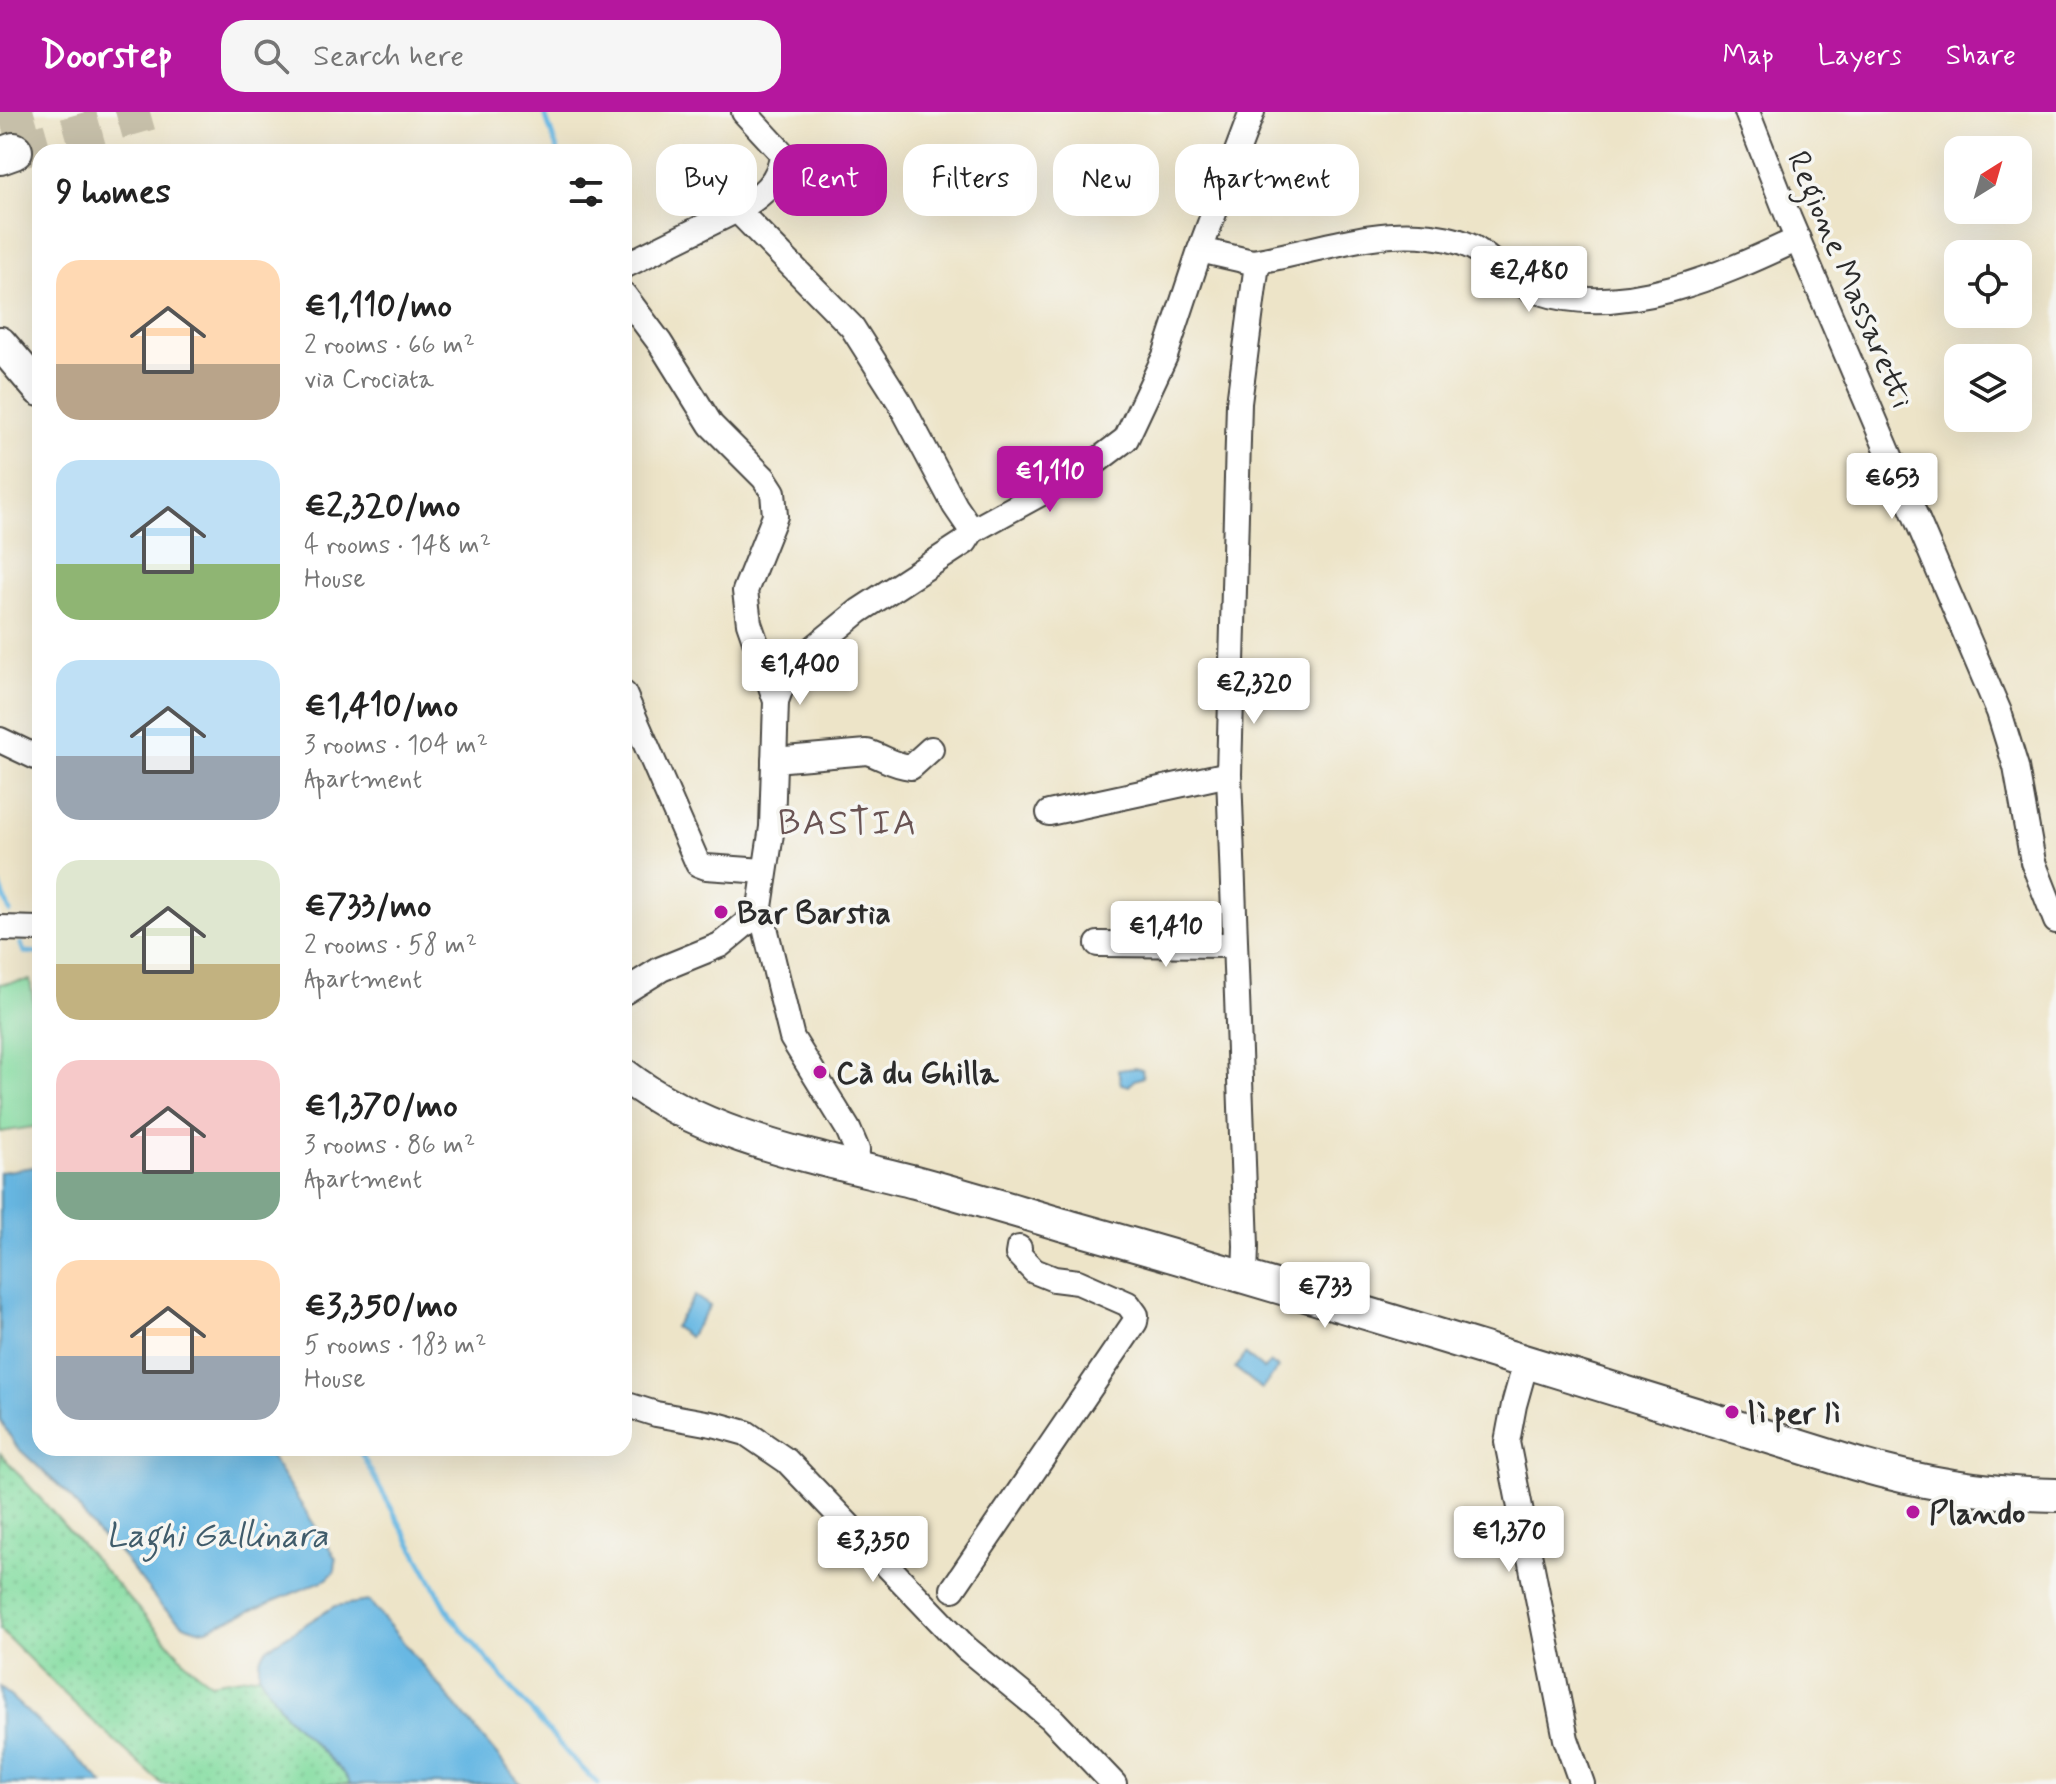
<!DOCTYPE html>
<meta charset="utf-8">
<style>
:root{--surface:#fff;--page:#f6f6f6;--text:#222;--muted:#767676;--accent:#b5179e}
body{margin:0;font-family:Mynerve,sans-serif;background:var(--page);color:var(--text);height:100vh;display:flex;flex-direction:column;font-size:30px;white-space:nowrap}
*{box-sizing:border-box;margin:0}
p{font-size:26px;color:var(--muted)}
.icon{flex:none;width:44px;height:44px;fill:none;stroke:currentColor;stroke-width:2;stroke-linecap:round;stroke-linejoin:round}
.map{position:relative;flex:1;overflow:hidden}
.panel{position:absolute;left:32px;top:32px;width:600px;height:1312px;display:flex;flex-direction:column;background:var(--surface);border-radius:24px;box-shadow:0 8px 32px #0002}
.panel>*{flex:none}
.top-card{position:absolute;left:656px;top:32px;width:760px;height:72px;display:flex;gap:16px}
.needle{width:52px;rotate:37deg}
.buttons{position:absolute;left:1944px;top:24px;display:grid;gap:16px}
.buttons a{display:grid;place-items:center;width:88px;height:88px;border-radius:16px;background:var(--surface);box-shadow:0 8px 32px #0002;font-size:40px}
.price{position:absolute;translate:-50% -68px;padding:0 18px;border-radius:8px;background:#fff;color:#222;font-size:26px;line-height:52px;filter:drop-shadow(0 2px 4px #0008)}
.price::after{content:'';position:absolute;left:50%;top:48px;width:24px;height:18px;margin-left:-12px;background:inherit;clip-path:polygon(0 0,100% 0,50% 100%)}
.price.on{background:var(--accent);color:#fff}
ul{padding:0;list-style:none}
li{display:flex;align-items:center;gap:24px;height:200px;padding:0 24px}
li span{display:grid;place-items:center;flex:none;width:224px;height:160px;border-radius:24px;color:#555}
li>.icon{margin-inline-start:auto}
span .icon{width:96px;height:96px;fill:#fffc;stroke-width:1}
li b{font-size:34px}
h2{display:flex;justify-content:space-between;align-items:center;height:96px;padding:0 24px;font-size:34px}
.pill{padding:0 28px;border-radius:24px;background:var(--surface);box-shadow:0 8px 32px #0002;font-size:28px;line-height:72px}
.pill.on{background:var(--accent);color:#fff}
header{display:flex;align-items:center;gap:48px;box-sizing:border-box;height:112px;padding:0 40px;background:var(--accent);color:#fff}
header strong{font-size:38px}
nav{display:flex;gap:44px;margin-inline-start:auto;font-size:28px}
.search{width:560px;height:72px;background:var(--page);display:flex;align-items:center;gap:20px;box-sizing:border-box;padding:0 28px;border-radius:24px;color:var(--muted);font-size:30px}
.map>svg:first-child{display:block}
</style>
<header>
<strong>Doorstep</strong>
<div class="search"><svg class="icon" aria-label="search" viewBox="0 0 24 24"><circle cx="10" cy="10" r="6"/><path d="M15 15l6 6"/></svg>Search here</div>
<nav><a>Map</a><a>Layers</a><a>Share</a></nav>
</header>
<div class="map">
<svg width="2056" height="1672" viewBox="0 0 2056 1672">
<defs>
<pattern id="grass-dots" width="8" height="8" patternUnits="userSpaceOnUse" patternTransform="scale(2)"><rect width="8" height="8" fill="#84dda1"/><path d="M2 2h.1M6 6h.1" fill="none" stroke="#72be8b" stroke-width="1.8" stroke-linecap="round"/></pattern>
</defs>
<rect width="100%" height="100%" fill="#f6f6f2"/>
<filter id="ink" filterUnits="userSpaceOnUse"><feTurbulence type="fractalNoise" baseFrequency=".0125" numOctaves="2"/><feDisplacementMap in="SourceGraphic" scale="16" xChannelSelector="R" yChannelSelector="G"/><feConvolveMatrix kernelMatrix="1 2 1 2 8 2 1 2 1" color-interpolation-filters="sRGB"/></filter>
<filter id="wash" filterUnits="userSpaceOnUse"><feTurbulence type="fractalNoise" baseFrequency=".006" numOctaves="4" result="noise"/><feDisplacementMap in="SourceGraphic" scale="32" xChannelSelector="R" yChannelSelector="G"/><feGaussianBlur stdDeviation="1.8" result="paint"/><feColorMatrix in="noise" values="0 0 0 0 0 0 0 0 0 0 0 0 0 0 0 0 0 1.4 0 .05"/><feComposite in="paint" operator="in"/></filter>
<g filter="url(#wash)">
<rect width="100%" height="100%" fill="#ede4c8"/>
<path fill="url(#grass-dots)" stroke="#588466" stroke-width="2" d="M0 1341 191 1556 211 1571 259 1563 285 1603 344 1661 351 1672H162L82 1599 0 1518Z"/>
<path fill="#84dda1" stroke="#588466" stroke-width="2" d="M30 868 40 934V1014L0 1020V872Z"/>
<g fill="#68b8e3" stroke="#4a7287" stroke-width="2">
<path d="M1135 956 1142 958 1143 965 1134 968 1129 974 1121 972 1118 958Z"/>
<path d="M40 1054V1336H265L336 1447 335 1459 327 1467 207 1517 198 1518 184 1513 162 1495 119 1440 97 1421 69 1383 17 1335 0 1308V1060Z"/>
<path d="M695 1184 710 1194 689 1225 674 1215Z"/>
<path d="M1245 1242 1264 1257 1270 1250 1278 1256 1262 1277 1235 1256Z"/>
<path d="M369 1489 521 1672H351L344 1661 285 1603 259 1563V1548L267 1536 335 1494Z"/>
<path d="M0 1575 90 1658 103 1672H0Z"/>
</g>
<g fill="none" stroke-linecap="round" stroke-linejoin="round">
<g stroke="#68b8e3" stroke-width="5">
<path d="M544 0 558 40"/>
<path d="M0 773 10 800"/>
<path d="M21 832 24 840 40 841"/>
<path d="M358 1336 452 1506 568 1642 598 1672"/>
</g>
</g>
</g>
<g filter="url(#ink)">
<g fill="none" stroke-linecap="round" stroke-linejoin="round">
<g stroke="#c6bfa9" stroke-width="36" stroke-dasharray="36 18" stroke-linecap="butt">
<path d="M0 10 34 0"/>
<path d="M14 39 150 0"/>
</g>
<defs>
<g id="minor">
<path d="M1747 0 1789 107 1999 600 2016 655 2033 750 2056 809"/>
<path d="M737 98C760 85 781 69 782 41L744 0"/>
<path d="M1200 138 1252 150 1256 159 1239 291 1229 662 1246 1134 1245 1164"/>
<path d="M1252 150C1311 141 1371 116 1431 124 1447 126 1463 129 1477 138 1497 152 1513 171 1537 179 1622 208 1722 163 1798 127"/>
<path d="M624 154 737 98 852 215 899 289 955 394 972 419"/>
<path d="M624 183 660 231 711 313 764 366 773 380 775 404 745 479 749 511 776 589 772 715 760 795 792 926 848 1017 857 1038 856 1057"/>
<path d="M624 582 698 752 706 755 764 759"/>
<path d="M776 589 788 557 859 499 965 430 972 419 1089 355 1126 327 1165 244 1200 138 1252 0"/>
<path d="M0 628 40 647"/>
<path d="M774 648 867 640C884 645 891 653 911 655L931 637"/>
<path d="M1049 701 1229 662"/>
<path d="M0 816 40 817"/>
<path d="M1098 832 1235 833"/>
<path d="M624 880 661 857 720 833 761 799"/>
<path d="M1526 1250 1514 1293 1507 1330 1566 1627 1582 1672"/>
<path d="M624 1292 656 1302 717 1313 746 1321 787 1349 966 1536 1051 1606 1114 1672"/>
<path d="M953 1477 1135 1210 1136 1203 1128 1192 1078 1170 1054 1167 1034 1159 1018 1142 1019 1136"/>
</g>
<g id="major">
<path d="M0 231 40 278"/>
<path d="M624 963C707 1027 815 1045 915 1070 967 1084 1019 1100 1071 1115 1334 1189 1595 1271 1856 1352 1921 1371 1988 1382 2056 1383"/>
</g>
<path id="highway" d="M0 44 14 39"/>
</defs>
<use href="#minor" stroke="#484743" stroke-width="28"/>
<use href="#major" stroke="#484743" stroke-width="36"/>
<use href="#highway" stroke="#484743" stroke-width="40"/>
<use href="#minor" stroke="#fff" stroke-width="24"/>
<use href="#major" stroke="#fff" stroke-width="32"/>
<use href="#highway" stroke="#fff" stroke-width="36"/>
</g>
</g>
<g fill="#b5179e" stroke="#f6f6f2" stroke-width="3">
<circle cx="721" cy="800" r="8"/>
<circle cx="820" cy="960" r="8"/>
<circle cx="1732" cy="1300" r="8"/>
<circle cx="1913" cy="1400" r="8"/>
</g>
<g text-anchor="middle" stroke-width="7" stroke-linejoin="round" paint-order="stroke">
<g font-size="32" fill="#2b2b2b" stroke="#f6f6f2">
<text transform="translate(1851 167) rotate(67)" y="11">Regione Massaretti</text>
</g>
<g font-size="32" font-weight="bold" fill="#2b2b2b" stroke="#f6f6f2" text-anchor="start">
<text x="737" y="811">Bar Barstia</text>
<text x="836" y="971">Cà du Ghilla</text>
<text x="1748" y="1311">lì per lì</text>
<text x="1929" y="1411">Plando</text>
</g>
<g font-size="34" font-style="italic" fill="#405c6b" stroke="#f6f6f2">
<text x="217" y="1434">Laghi Gallinara</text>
</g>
<g font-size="36" letter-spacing="2" fill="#6a5454" stroke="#f6f6f2">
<text x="848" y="722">BASTIA</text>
</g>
</g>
</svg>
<div class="buttons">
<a><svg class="needle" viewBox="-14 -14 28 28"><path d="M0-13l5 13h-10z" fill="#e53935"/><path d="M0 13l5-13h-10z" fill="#767676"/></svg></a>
<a><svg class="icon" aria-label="locate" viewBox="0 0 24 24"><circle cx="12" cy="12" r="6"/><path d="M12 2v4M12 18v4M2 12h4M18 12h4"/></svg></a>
<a><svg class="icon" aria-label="layers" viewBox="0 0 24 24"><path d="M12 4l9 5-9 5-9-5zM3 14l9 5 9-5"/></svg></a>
</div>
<b class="price" style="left:1529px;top:202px">€2,480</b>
<b class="price on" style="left:1050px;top:402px">€1,110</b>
<b class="price" style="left:1892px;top:409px">€653</b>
<b class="price" style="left:800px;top:595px">€1,400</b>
<b class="price" style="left:1254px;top:614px">€2,320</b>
<b class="price" style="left:1166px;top:857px">€1,410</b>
<b class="price" style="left:1325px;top:1218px">€733</b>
<b class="price" style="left:1509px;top:1462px">€1,370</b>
<b class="price" style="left:873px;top:1472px">€3,350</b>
<div class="top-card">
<a class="pill">Buy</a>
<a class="pill on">Rent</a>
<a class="pill">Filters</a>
<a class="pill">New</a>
<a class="pill">Apartment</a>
</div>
<section class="panel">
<h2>9 homes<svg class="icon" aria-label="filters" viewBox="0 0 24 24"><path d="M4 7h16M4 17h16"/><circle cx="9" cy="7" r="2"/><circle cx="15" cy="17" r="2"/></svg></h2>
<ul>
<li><span style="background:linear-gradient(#ffd9b3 65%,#b9a48a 0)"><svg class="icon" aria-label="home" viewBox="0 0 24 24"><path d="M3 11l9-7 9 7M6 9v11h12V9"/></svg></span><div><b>€1,110/mo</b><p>2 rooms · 66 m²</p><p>via Crociata</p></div></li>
<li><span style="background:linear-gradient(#bfe0f5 65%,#8fb573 0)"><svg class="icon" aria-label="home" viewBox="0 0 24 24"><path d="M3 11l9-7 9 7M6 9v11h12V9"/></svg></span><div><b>€2,320/mo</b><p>4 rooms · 148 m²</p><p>House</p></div></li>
<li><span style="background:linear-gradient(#bfe0f5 60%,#9aa5b1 0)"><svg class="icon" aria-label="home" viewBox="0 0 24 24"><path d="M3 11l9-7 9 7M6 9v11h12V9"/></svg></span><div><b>€1,410/mo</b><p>3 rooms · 104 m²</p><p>Apartment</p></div></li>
<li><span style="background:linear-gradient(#dfe7d0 65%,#c2b280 0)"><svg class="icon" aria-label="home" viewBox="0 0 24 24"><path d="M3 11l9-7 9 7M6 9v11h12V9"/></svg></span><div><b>€733/mo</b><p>2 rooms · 58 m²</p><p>Apartment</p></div></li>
<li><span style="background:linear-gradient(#f6c9c9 70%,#7fa58c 0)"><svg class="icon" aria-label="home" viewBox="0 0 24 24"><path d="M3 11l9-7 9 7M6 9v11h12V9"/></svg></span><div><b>€1,370/mo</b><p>3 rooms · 86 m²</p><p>Apartment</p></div></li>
<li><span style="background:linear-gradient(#ffd9b3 60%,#9aa5b1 0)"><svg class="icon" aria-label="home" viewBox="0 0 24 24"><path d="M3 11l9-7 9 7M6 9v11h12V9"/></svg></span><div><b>€3,350/mo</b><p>5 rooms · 183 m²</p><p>House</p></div></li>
</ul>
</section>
</div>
